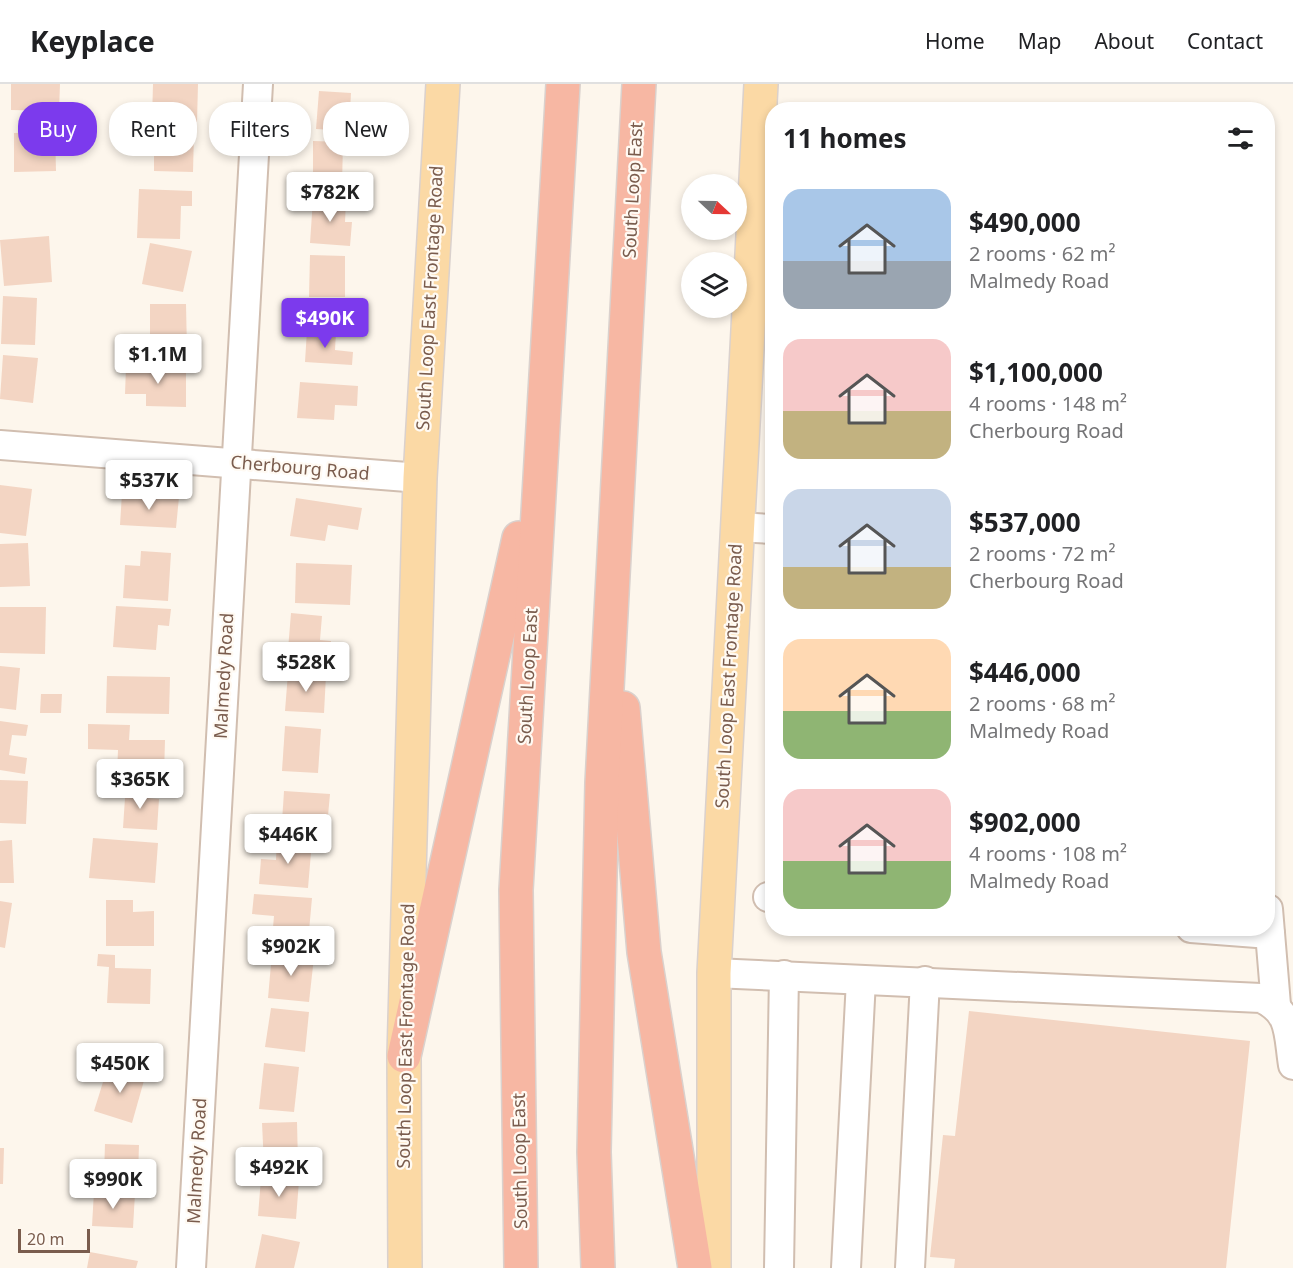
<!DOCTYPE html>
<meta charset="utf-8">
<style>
:root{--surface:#fff;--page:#f6f6f6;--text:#202124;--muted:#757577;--line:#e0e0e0;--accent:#7c3aed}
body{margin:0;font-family:"Noto Sans",sans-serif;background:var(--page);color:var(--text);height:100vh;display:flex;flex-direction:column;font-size:22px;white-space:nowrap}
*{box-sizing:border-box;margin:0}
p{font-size:20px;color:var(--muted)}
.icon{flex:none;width:33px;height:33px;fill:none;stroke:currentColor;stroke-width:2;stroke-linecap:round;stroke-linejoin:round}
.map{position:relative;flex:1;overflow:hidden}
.drawer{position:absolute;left:765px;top:18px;width:510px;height:834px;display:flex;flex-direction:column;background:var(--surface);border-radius:24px;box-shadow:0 3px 9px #0003}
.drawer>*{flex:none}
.guide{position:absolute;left:18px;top:18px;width:570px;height:54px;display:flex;gap:12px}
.needle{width:39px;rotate:112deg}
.tools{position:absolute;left:681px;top:90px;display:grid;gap:12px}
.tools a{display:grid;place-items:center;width:66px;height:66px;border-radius:50%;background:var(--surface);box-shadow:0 3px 9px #0003;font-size:30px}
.scale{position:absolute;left:18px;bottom:15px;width:72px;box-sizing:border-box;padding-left:6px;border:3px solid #7a5c4d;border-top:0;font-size:16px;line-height:21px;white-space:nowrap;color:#7a5c4d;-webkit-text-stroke:4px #fffaf3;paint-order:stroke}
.price{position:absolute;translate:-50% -51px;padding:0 14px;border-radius:6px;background:#fff;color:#222;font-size:20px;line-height:39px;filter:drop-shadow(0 2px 3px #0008)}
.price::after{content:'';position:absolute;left:50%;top:36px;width:18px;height:14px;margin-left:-9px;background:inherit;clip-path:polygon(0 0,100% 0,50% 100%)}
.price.selected{background:var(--accent);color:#fff}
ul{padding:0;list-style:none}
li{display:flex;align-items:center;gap:18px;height:150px;padding:0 18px}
li span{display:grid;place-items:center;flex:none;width:168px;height:120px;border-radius:18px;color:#555}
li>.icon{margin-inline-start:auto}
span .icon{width:72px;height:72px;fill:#fffc;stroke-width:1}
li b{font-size:26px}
h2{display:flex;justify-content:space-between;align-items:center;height:72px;padding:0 18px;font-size:26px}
.chip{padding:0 21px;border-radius:24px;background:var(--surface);box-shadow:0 3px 9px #0003;font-size:21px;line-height:54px}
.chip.selected{background:var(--accent);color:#fff}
header{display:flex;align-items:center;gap:36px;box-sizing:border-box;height:84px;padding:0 30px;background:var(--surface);border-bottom:2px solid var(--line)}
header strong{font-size:28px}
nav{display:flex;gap:33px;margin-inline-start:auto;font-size:21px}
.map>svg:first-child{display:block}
</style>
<header>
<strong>Keyplace</strong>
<nav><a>Home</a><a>Map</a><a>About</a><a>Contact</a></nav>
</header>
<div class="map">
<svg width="1293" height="1184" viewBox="0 0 1293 1184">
<rect width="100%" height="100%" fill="#fdf6ec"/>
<g fill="#f3d5c3">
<path d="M11 0H60L59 27 11 26Z"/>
<path d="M153 0H198L197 38 152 36Z"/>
<path d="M319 7 351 9 349 47 316 45Z"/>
<path d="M55 48 56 87 14 88V49Z"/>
<path d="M154 49 194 50 193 88 154 87Z"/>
<path d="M313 57 343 58 342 101H313Z"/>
<path d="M139 105 192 107V122H181L180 155 137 154Z"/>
<path d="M313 115 346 117 345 138H352L350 162 310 159Z"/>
<path d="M49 152 52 198 4 202 0 156Z"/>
<path d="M150 159 192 167 183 208 142 200Z"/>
<path d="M310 171 345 172V213H309Z"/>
<path d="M3 212 37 214 35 261 1 260Z"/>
<path d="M150 220H186L187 267 150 268Z"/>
<path d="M307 246 336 248 335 266 353 268 352 281 305 278Z"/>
<path d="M3 271 38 274 33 319 0 315Z"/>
<path d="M126 283 186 284V323L146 322V310H125Z"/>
<path d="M300 298 358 302 357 322 335 321 334 336 297 334Z"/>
<path d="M0 401 32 405 26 452 0 449Z"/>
<path d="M122 409 179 413 176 444 120 441Z"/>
<path d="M296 414 362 424 358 446 328 441 325 457 290 452Z"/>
<path d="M28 459 30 502 0 503V460Z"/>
<path d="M141 467 171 469 168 517 123 514 125 481 140 482Z"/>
<path d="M296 479 352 481 350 521 295 519Z"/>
<path d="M116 522 171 525 169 542 158 541 156 566 113 563Z"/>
<path d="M0 523H46L45 570 0 569Z"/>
<path d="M291 529 322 532 320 556 331 557 328 582 287 578Z"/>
<path d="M0 582 20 584 16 626 0 624Z"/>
<path d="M288 589 326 591 324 629 285 627Z"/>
<path d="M107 592 170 593 169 630 106 629Z"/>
<path d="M41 610H62L61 629H40Z"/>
<path d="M0 637 28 641 26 652 12 651 9 671 27 674 25 690 0 686Z"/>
<path d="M88 640 130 641 129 656H165L164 691 117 690 118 666 88 665Z"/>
<path d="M285 642 321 645 318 689 282 687Z"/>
<path d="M0 696 28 697 26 740 0 739Z"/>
<path d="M126 699 139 700 138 713 159 715 157 746 123 744Z"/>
<path d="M284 707 330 710 327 742 282 738Z"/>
<path d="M93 754 158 759 155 799 89 794Z"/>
<path d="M277 754 312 757 308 804 259 800 261 775 276 776Z"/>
<path d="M12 756 14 799H0V757Z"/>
<path d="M254 810 312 814 308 858 272 855 274 832 252 830Z"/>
<path d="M106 816H133V828L154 827V862H106Z"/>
<path d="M0 817 12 819 5 864 0 863Z"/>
<path d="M272 869 314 873 309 918 268 914Z"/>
<path d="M98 870 115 871V884L151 885 150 920 107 919 109 883 97 882Z"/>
<path d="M271 924 309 928 305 968 265 963Z"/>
<path d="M969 927 1250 957 1226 1184H954L955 1175 930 1173 943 1051 955 1052Z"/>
<path d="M264 979 299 983 294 1028 259 1025Z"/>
<path d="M108 982 145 993 132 1039 94 1027Z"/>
<path d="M297 1038 298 1079 264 1081 262 1039Z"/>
<path d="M105 1060 139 1061 138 1092 104 1091Z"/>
<path d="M0 1064H4L3 1100H0Z"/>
<path d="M261 1094 299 1097 296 1135 258 1132Z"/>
<path d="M94 1107 135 1109 133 1144 92 1142Z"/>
<path d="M262 1150 300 1158 294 1184H255Z"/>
<path d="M90 1168 138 1177 136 1184H87Z"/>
</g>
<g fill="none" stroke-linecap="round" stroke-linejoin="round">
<defs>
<g id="minor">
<path d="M0 361 420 394"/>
<path d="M737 443 772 445"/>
<path d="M768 813H772"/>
<path d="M1268 825 1276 921"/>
<path d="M1191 844 1270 850"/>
<path d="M714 889 1261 914C1292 928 1288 950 1293 981"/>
<path d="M191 1184 258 0"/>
<path d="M779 1184 784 891"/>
<path d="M846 1184 861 896"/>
<path d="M910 1184 925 897"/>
</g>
<g id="major">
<path d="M405 1184 404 972 420 394 443 0"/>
<path d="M714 1184V889L761 0"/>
</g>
<g id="highway">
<path d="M623 624 644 868 695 1184"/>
<path d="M404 972 519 454"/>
<path d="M521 1184 516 806 563 0"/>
<path d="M598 1184 594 1068 602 699 639 0"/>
</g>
</defs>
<use href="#minor" stroke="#d1beb0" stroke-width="32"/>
<use href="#major" stroke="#dad1cd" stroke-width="36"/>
<use href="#highway" stroke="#dad1cd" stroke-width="36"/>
<use href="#minor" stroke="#fff" stroke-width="28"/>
<use href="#major" stroke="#fbd9a5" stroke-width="33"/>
<use href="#highway" stroke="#f7b7a3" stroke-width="33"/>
</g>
<g text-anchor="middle" stroke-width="4.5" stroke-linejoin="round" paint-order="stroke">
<g font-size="18" fill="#7a5c4d" stroke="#fffaf3">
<text transform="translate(633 106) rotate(-87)" y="6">South Loop East</text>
<text transform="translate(430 214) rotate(-87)" y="6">South Loop East Frontage Road</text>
<text transform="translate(300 384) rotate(5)" y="6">Cherbourg Road</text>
<text transform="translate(224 592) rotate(-87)" y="6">Malmedy Road</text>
<text transform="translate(528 592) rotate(-87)" y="6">South Loop East</text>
<text transform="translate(729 592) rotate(-87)" y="6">South Loop East Frontage Road</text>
<text transform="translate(406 952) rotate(-89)" y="6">South Loop East Frontage Road</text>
<text transform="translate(197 1077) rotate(-87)" y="6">Malmedy Road</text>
<text transform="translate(520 1077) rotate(-91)" y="6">South Loop East</text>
</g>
</g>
</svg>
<div class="tools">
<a><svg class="needle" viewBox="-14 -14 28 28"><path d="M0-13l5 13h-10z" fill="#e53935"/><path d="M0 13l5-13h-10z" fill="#757577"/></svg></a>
<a><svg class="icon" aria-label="layers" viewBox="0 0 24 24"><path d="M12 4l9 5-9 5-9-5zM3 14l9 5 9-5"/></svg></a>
</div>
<div class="scale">20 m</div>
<b class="price" style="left:330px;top:139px">$782K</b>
<b class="price selected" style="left:325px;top:265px">$490K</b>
<b class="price" style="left:158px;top:301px">$1.1M</b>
<b class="price" style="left:149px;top:427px">$537K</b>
<b class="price" style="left:306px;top:609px">$528K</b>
<b class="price" style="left:140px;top:726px">$365K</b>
<b class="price" style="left:288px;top:781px">$446K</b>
<b class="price" style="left:291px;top:893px">$902K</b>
<b class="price" style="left:120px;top:1010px">$450K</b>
<b class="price" style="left:279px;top:1114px">$492K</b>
<b class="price" style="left:113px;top:1126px">$990K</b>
<div class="guide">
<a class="chip selected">Buy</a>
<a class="chip">Rent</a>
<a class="chip">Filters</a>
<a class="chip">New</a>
</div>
<section class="drawer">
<h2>11 homes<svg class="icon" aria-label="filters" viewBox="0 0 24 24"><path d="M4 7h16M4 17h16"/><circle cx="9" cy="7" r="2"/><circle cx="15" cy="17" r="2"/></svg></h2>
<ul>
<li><span style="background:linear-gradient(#a9c7e8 60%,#9aa5b1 0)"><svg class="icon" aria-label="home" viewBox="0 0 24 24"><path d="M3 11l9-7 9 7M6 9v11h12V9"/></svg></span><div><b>$490,000</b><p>2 rooms · 62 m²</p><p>Malmedy Road</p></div></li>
<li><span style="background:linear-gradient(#f6c9c9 60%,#c2b280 0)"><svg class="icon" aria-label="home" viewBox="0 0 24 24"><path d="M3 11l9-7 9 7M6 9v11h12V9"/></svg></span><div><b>$1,100,000</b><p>4 rooms · 148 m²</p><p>Cherbourg Road</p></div></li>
<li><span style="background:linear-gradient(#c9d6e8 65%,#c2b280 0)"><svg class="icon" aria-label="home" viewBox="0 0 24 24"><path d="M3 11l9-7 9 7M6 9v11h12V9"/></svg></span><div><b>$537,000</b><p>2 rooms · 72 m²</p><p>Cherbourg Road</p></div></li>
<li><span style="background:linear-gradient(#ffd9b3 60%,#8fb573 0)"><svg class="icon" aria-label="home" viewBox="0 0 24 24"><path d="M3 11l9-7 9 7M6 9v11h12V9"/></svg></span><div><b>$446,000</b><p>2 rooms · 68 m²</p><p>Malmedy Road</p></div></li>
<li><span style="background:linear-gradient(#f6c9c9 60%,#8fb573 0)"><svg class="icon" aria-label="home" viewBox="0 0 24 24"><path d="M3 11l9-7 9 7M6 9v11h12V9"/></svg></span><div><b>$902,000</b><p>4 rooms · 108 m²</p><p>Malmedy Road</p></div></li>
</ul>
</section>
</div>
